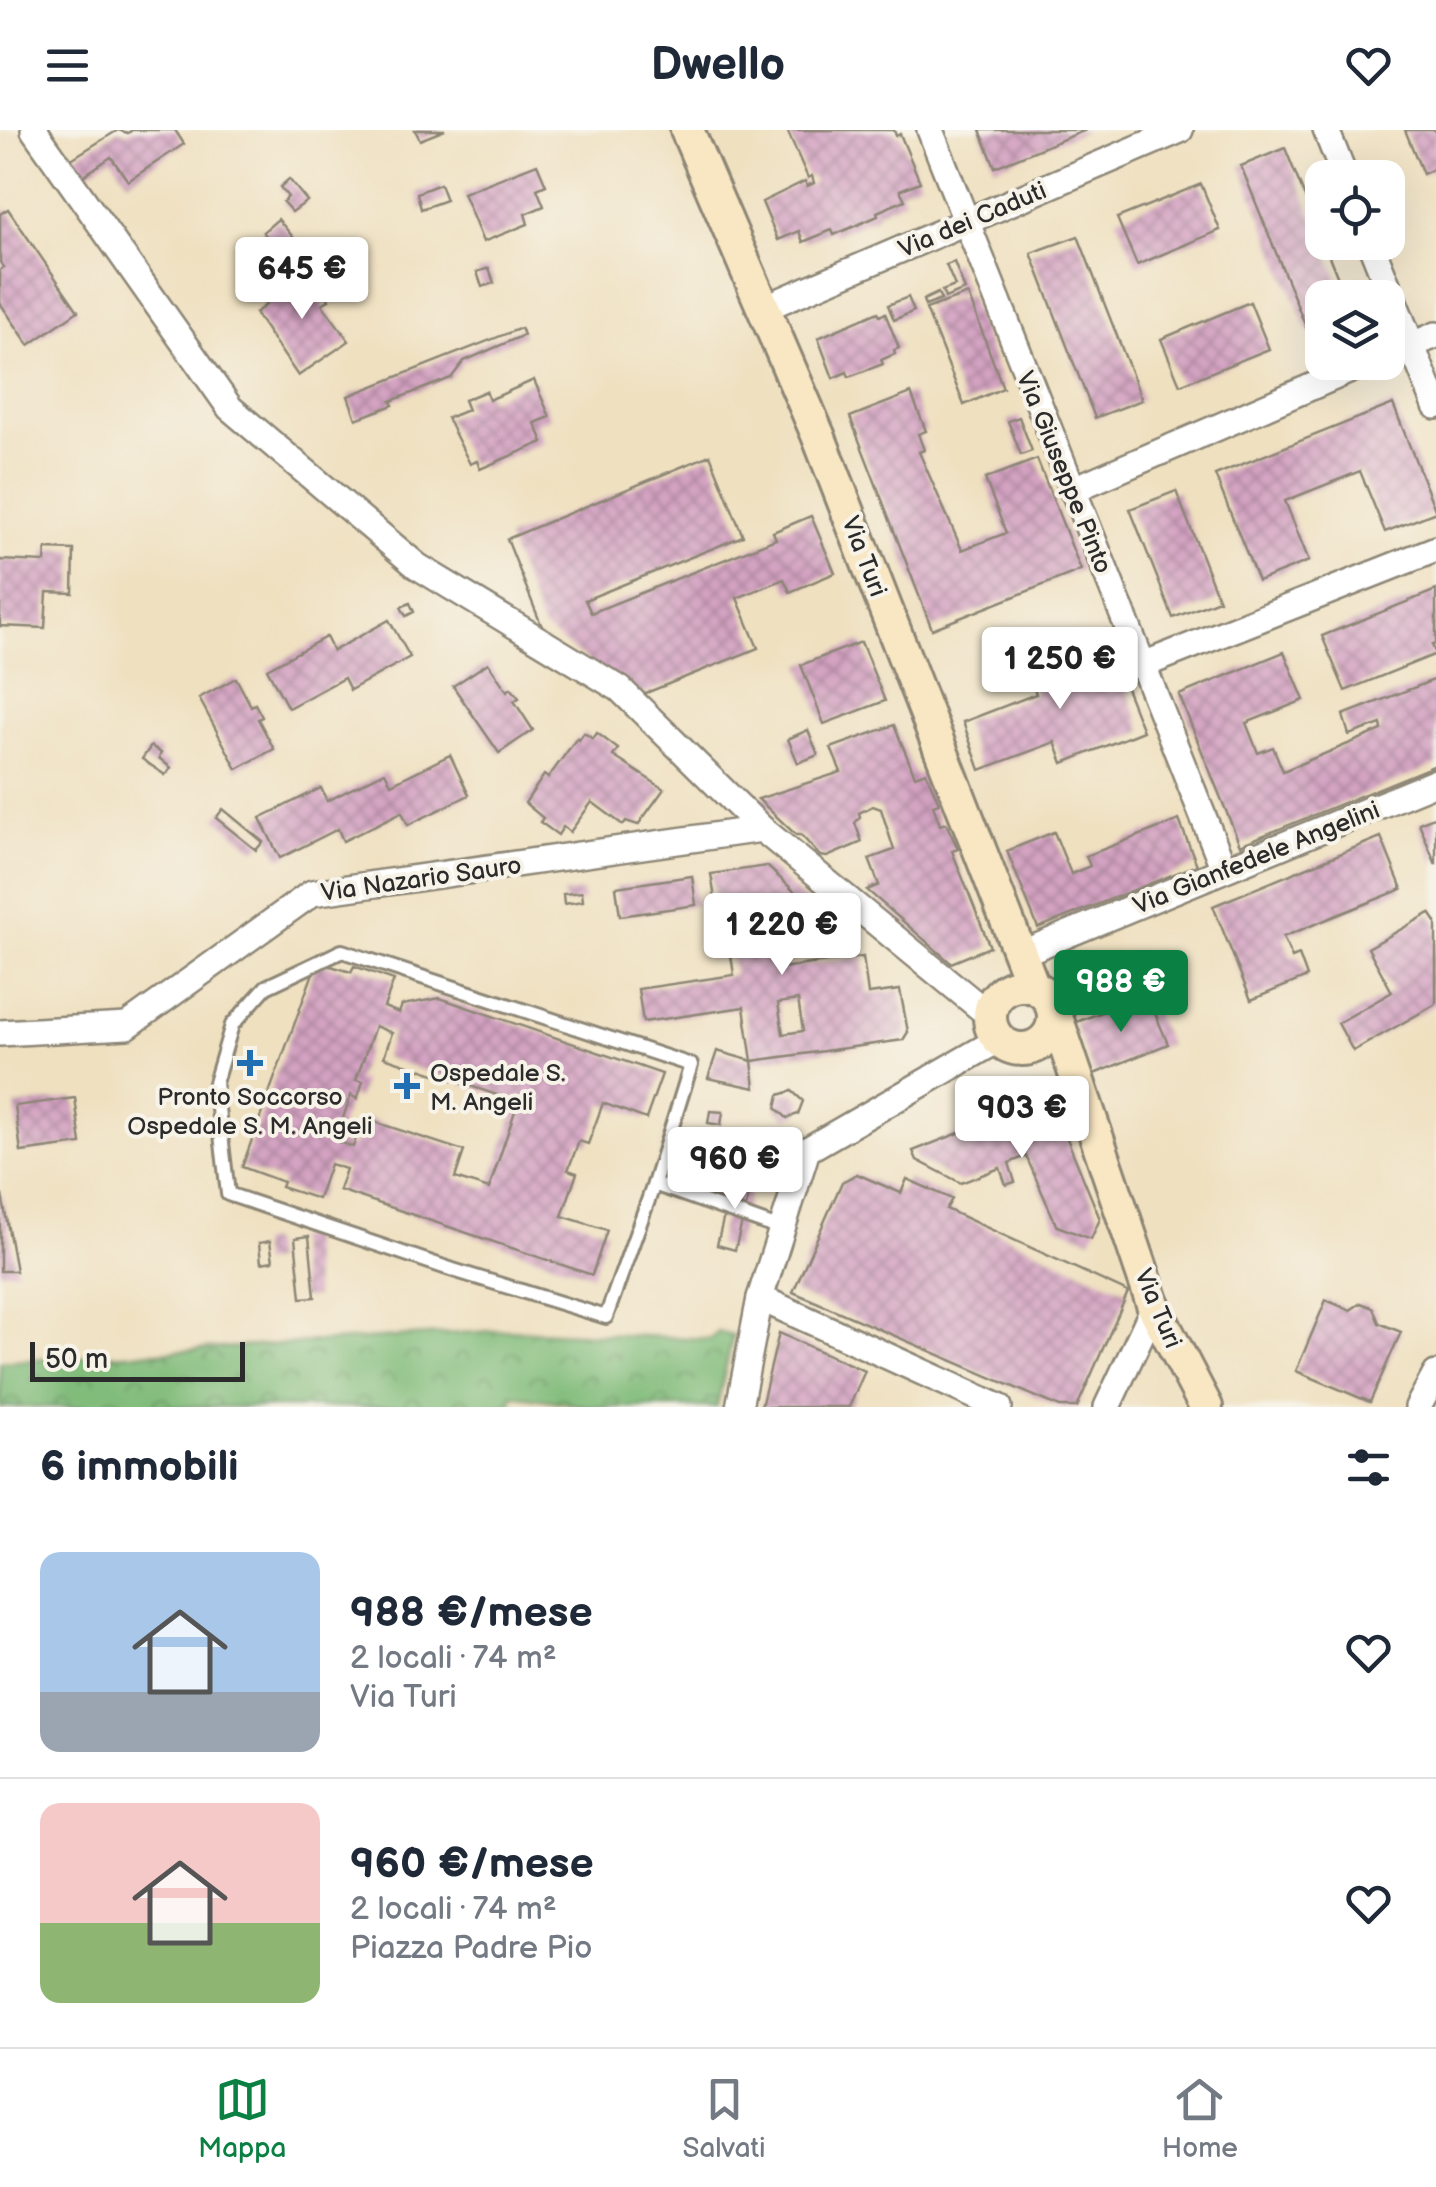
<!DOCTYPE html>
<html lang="it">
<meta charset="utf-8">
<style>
:root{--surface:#fff;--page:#f6f6f7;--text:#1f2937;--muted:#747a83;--line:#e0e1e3;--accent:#0b8043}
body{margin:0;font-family:"Balsamiq Sans",sans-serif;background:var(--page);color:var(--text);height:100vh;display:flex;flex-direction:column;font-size:38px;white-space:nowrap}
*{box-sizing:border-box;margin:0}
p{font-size:32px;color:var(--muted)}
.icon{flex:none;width:55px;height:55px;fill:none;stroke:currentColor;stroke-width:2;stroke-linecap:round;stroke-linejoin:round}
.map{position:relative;height:1277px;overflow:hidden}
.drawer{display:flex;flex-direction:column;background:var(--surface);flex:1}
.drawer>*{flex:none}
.fabs{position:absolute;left:1305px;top:30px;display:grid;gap:20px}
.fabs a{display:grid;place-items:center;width:100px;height:100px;border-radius:20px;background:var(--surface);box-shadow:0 10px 40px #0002;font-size:50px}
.scale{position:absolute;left:30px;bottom:25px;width:215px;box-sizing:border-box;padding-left:10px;border:5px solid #2b2b2b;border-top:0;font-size:28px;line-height:35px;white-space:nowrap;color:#2b2b2b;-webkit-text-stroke:8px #f7f3e8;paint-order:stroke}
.price{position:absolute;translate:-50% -85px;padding:0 22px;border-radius:10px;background:#fff;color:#222;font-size:32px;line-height:65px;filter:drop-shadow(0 2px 5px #0008)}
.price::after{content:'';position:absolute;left:50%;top:60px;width:30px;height:22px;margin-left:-15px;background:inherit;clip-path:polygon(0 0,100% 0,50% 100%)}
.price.selected{background:var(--accent);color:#fff}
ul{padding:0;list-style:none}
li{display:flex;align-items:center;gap:30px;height:250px;padding:0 40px}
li+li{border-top:2px solid var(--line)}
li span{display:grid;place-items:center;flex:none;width:280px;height:200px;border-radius:20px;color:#555}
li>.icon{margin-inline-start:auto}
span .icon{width:120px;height:120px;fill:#fffc;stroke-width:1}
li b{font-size:42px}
h2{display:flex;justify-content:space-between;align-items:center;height:120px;padding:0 40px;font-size:42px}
header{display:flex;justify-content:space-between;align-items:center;height:130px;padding:0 40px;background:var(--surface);font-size:45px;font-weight:700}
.dock{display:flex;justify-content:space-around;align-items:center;height:140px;border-top:2px solid var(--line);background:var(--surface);font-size:28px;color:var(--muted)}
.dock a{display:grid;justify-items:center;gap:5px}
.dock .selected{color:var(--accent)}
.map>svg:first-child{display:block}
</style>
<header><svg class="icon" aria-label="menu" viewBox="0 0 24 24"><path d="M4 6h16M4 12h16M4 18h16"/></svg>Dwello<svg class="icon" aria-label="heart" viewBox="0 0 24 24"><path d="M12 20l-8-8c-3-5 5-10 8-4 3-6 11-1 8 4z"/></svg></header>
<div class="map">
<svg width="1436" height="1277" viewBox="0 0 1436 1277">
<defs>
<pattern id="forest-crowns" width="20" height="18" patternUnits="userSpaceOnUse" patternTransform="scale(2.5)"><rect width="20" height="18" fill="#81bc7a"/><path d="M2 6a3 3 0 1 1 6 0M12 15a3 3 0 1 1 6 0" fill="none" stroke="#6a9964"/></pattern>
<pattern id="building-cross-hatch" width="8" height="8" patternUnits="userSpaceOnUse" patternTransform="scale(2.5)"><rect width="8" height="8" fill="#d4a3c2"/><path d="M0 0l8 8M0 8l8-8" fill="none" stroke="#ac859e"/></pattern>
</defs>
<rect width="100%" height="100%" fill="#f7f3e8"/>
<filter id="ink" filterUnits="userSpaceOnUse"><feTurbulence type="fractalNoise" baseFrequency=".01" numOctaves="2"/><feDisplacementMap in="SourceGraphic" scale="20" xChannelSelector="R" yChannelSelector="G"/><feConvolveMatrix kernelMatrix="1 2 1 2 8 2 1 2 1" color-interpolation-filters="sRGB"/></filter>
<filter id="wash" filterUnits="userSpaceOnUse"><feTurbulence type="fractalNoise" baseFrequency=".0048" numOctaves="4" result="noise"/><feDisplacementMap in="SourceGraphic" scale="40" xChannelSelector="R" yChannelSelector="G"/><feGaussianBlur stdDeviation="2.25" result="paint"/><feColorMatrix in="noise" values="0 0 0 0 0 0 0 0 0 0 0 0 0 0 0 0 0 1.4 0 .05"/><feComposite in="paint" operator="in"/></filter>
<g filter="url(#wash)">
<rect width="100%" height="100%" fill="#efe0c0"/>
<path fill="url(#forest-crowns)" stroke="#567452" stroke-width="2.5" d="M508 1200 711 1209 718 1202 733 1205 717 1277H592L512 1265V1277H0V1232Z"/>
<g id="blocks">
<g fill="url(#building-cross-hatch)" fill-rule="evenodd">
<path d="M118 0 128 3 132 0H175L184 14 128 51 111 27 73 53 60 36Z"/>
<path d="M415 0H445L420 10Z"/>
<path d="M787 0H894L896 6 900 4 920 52 900 60 905 70 877 82 878 86 834 105 832 100 803 112 799 101 778 110 762 72 805 51 807 56 814 53 812 46 808 48Z"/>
<path d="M980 0H1086L995 37Z"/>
<path d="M1405 0H1436V38L1423 44Z"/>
<path d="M1285 18 1346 168H1322V196L1308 202 1241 36Z"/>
<path d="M537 34 546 55 537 59 544 76 525 84 528 94 483 112 463 63Z"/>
<path d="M289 49 307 71 292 82 283 72 288 67 280 57Z"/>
<path d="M440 54 446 70 421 79 417 63Z"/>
<path d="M1201 54 1220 100 1137 135 1117 88Z"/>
<path d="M8 79 78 181 29 215 0 173V140L4 137 0 132V84Z"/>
<path d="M278 89 293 107 277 121 263 102Z"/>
<path d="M1078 106 1142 270 1095 288 1031 123Z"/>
<path d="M954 132 965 160 945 168 942 161 955 156 946 135Z"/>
<path d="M310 137 329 170 322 174 349 211 298 246 255 183 266 175 263 170Z"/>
<path d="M489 138 494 153 482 157 477 142Z"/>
<path d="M938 163 941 170 925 176 923 170Z"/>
<path d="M968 164 1003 258 964 275 926 179Z"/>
<path d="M908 167 914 181 894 190 888 175Z"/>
<path d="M1250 172 1269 219 1180 255 1161 209Z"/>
<path d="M878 182 880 186 885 183 899 218 894 220 895 224 881 230 883 234 849 247 847 242 833 248 818 208Z"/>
<path d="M521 198 524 205 464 231 451 248 391 271 393 275 356 289 348 266Z"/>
<path d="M534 250 550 287 535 293 543 312 480 339 477 331 470 334 447 288 468 280 464 270 486 261 489 270Z"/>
<path d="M911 263 926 301 918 304 924 320 919 322 962 420 1006 403 985 349 1037 329 1081 440 932 499 850 287Z"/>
<path d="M1393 274 1436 382 1385 402 1360 341 1285 371 1309 431 1258 451 1215 345Z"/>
<path d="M1019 287 1032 321 1021 325 1008 291Z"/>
<path d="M710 325 743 406 585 470 591 483 776 409 773 402 811 386 835 443 790 462 784 449 737 468 758 518 636 567 542 497 507 409Z"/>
<path d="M1176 361 1219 470 1173 488 1130 379Z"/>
<path d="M46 419 74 420 73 463 47 462 45 498 0 496V430L45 432Z"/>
<path d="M1436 460V514L1432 515 1436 524 1345 561 1322 506Z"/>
<path d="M410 473 414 482 406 486 401 477Z"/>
<path d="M389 490 410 527 350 560 344 548 288 578 267 539 326 507 333 521Z"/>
<path d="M861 512 885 571 824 594 801 535Z"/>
<path d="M1108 512 1143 601 1063 633 1055 612 980 640 963 592 1036 564 1028 543Z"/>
<path d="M1284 522 1304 570 1246 593 1258 623 1273 617 1283 641 1382 600 1381 594 1349 605 1343 585 1436 549V635L1240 715 1179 565Z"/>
<path d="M488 533 507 561 511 558 519 568 514 571 533 600 499 623 453 556Z"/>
<path d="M236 548 251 576 255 574 262 587 258 589 274 619 237 639 199 568Z"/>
<path d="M894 595 915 646 926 642 939 673 933 675 940 695 946 693 958 719 952 721 990 817 951 833 867 760 879 755 869 729 894 720 881 679 873 676 859 683 860 687 855 693 862 712 827 727 820 726 801 705H796L758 669 841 642 831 618Z"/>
<path d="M808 600 818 625 798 633 788 609Z"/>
<path d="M584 603 593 609 597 603 618 619 613 626 664 659 638 695 626 691 623 695 592 672 570 702 563 697 558 705 540 692 543 688 525 673 544 645 548 648 577 608 579 610Z"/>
<path d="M151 616 161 623 159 628 171 638 165 645 142 629Z"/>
<path d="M450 625 469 665 408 695 402 682 343 711 338 699 280 728 260 688 321 658 327 671 385 642 391 654Z"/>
<path d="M223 679 263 712 256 720 216 688Z"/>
<path d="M1436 686V735L1419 693Z"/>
<path d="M1179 690 1197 735 1038 798 1007 721 1054 702 1071 744 1090 736 1086 726Z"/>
<path d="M1381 707 1402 759 1283 807 1292 828 1299 825 1307 847 1251 870 1213 776Z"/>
<path d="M767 736 836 800 820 818 813 811 809 816 803 811 796 818 778 804 786 794 775 786 781 838 863 827 868 864 900 860 908 902 903 910 752 931 744 877 643 892 638 859 734 845 726 792 719 793 711 744ZM798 870 803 901 783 904 778 873Z"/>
<path d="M692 746 696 775 620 786 616 757Z"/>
<path d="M582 762 583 771 564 774 563 764Z"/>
<path d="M1430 783 1436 792V874L1353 921 1338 893 1392 862 1368 818Z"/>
<path d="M317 832 351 842 354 836 394 850 384 877 399 883 402 875 440 868 662 944 646 989 603 973 588 1014 579 1011 568 1040 577 1043 562 1086 607 1100 592 1145 339 1060 346 1039 330 1034 318 1069 281 1057 283 1052 242 1037ZM375 896 392 903 384 927 518 972 489 1059 455 1048 464 1021 363 988 353 1017 335 1011 351 965 357 969 363 952 356 950Z"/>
<path d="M1147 864 1168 914 1094 944 1074 893 1115 877 1118 883 1131 878 1129 871Z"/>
<path d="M717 921 752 931 755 958 708 948Z"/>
<path d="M792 961 803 971 798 984 787 988 776 978 779 965Z"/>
<path d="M75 968 81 1014 21 1022 15 976Z"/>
<path d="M1041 971 1054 977 1100 1089 1091 1109 1057 1096 1026 1026 1009 1033 1015 1052 1006 1055 1000 1038 961 1053 917 1030 913 1021Z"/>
<path d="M710 981 723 982 721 995 708 993Z"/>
<path d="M734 1044 753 1048 735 1120 717 1115Z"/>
<path d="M857 1044 901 1063 907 1049 952 1069 946 1079 1128 1162 1077 1277H1060L793 1162 842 1052Z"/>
<path d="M0 1065H2L16 1141H0Z"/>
<path d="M309 1106 315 1167 301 1168 295 1108Z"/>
<path d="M270 1111 273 1131 261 1133 259 1113Z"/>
<path d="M1326 1170 1350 1180 1361 1173 1373 1178 1379 1193 1401 1202 1370 1272 1296 1241Z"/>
<path d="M779 1203 865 1241 849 1277H761Z"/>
</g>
</g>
</g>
<g filter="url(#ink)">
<use href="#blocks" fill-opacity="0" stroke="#8d8676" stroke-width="2.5"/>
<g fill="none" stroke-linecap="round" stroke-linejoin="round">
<defs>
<g id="lane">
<path d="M342 821 691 935 654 1054 606 1187 453 1140 228 1064 215 953 232 895 266 857Z"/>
<path d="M654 1054 781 1099"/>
</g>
<g id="street">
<path d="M34 0 230 278 417 436 620 559 762 699 989 885"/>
<path d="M930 0 1224 739"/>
<path d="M1326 0 1345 48"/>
<path d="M1370 112 1436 276"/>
<path d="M764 178 1180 0"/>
<path d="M1388 225 1436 205"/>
<path d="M1072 360 1369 232"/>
<path d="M1143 535 1436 419"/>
<path d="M1020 824 1436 652"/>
<path d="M0 903 127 896 312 763 762 699"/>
<path d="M760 1168 999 1277"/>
<path d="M739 1277 760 1168 807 1020 998 910"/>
<path d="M1107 1277 1154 1177"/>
<path d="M1418 1277 1436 1244"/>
</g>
<g id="secondary">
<path d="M687 0 818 305 1033 857"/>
<circle cx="1022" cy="887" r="32"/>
<path d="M1053 878 1154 1177 1206 1277"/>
</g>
</defs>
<use href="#lane" stroke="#8d8676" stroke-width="18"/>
<use href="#street" stroke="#8d8676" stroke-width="30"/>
<use href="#secondary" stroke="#8d8676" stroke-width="38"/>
<use href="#lane" stroke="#fff" stroke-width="12"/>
<use href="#street" stroke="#fff" stroke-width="25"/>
<use href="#secondary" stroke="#f9e7c3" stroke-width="32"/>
</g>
</g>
<g fill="#1f6fb2" stroke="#f7f3e8" stroke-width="4">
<path d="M245 918h10v10h10v10h-10v10h-10v-10h-10v-10h10z"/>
<path d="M402 941h10v10h10v10h-10v10h-10v-10h-10v-10h10z"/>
</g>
<g text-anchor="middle" stroke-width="8" stroke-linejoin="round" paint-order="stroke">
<g font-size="25" fill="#2b2b2b" stroke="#f7f3e8">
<text transform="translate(972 89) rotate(-23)" y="9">Via dei Caduti</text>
<text transform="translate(1065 342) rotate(68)" y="9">Via Giuseppe Pinto</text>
<text transform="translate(865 426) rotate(69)" y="9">Via Turi</text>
<text transform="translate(1256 727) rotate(-22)" y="9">Via Gianfedele Angelini</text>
<text transform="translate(421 748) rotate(-8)" y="9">Via Nazario Sauro</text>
<text transform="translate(1159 1178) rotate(67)" y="9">Via Turi</text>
</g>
<g font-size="25" fill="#2b2b2b" stroke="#f7f3e8" text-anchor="start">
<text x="430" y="951">Ospedale S.<tspan x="430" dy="29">M. Angeli</tspan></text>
<text x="250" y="975" text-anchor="middle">Pronto Soccorso<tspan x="250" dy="29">Ospedale S. M. Angeli</tspan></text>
</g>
</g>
</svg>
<div class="fabs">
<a><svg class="icon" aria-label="locate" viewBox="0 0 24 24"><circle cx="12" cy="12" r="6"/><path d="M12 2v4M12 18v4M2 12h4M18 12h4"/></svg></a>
<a><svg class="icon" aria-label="layers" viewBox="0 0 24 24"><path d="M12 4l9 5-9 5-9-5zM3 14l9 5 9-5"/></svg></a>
</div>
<div class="scale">50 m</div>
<b class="price" style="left:302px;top:192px">645 €</b>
<b class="price" style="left:1060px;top:582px">1 250 €</b>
<b class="price" style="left:782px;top:848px">1 220 €</b>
<b class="price selected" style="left:1121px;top:905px">988 €</b>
<b class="price" style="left:1022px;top:1031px">903 €</b>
<b class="price" style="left:735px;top:1082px">960 €</b>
</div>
<section class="drawer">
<h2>6 immobili<svg class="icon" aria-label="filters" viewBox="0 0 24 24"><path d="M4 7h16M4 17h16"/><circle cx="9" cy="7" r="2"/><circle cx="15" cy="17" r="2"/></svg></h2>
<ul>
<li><span style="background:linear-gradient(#a9c7e8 70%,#9aa5b1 0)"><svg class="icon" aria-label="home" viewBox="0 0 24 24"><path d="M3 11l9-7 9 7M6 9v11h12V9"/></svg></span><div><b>988 €/mese</b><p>2 locali · 74 m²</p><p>Via Turi</p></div><svg class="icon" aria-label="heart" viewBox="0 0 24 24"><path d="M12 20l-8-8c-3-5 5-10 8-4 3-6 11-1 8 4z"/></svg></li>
<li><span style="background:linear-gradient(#f6c9c9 60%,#8fb573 0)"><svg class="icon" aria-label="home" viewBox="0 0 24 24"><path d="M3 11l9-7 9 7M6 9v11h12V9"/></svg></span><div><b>960 €/mese</b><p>2 locali · 74 m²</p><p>Piazza Padre Pio</p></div><svg class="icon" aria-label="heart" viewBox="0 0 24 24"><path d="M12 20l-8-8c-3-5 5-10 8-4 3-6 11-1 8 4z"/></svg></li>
</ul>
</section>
<nav class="dock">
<a class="selected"><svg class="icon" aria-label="map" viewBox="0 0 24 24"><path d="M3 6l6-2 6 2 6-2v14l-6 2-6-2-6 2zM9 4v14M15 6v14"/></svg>Mappa</a>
<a><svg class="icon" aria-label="saved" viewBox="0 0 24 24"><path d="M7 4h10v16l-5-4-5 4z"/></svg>Salvati</a>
<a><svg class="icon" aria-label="home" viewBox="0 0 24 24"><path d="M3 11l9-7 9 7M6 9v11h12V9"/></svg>Home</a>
</nav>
